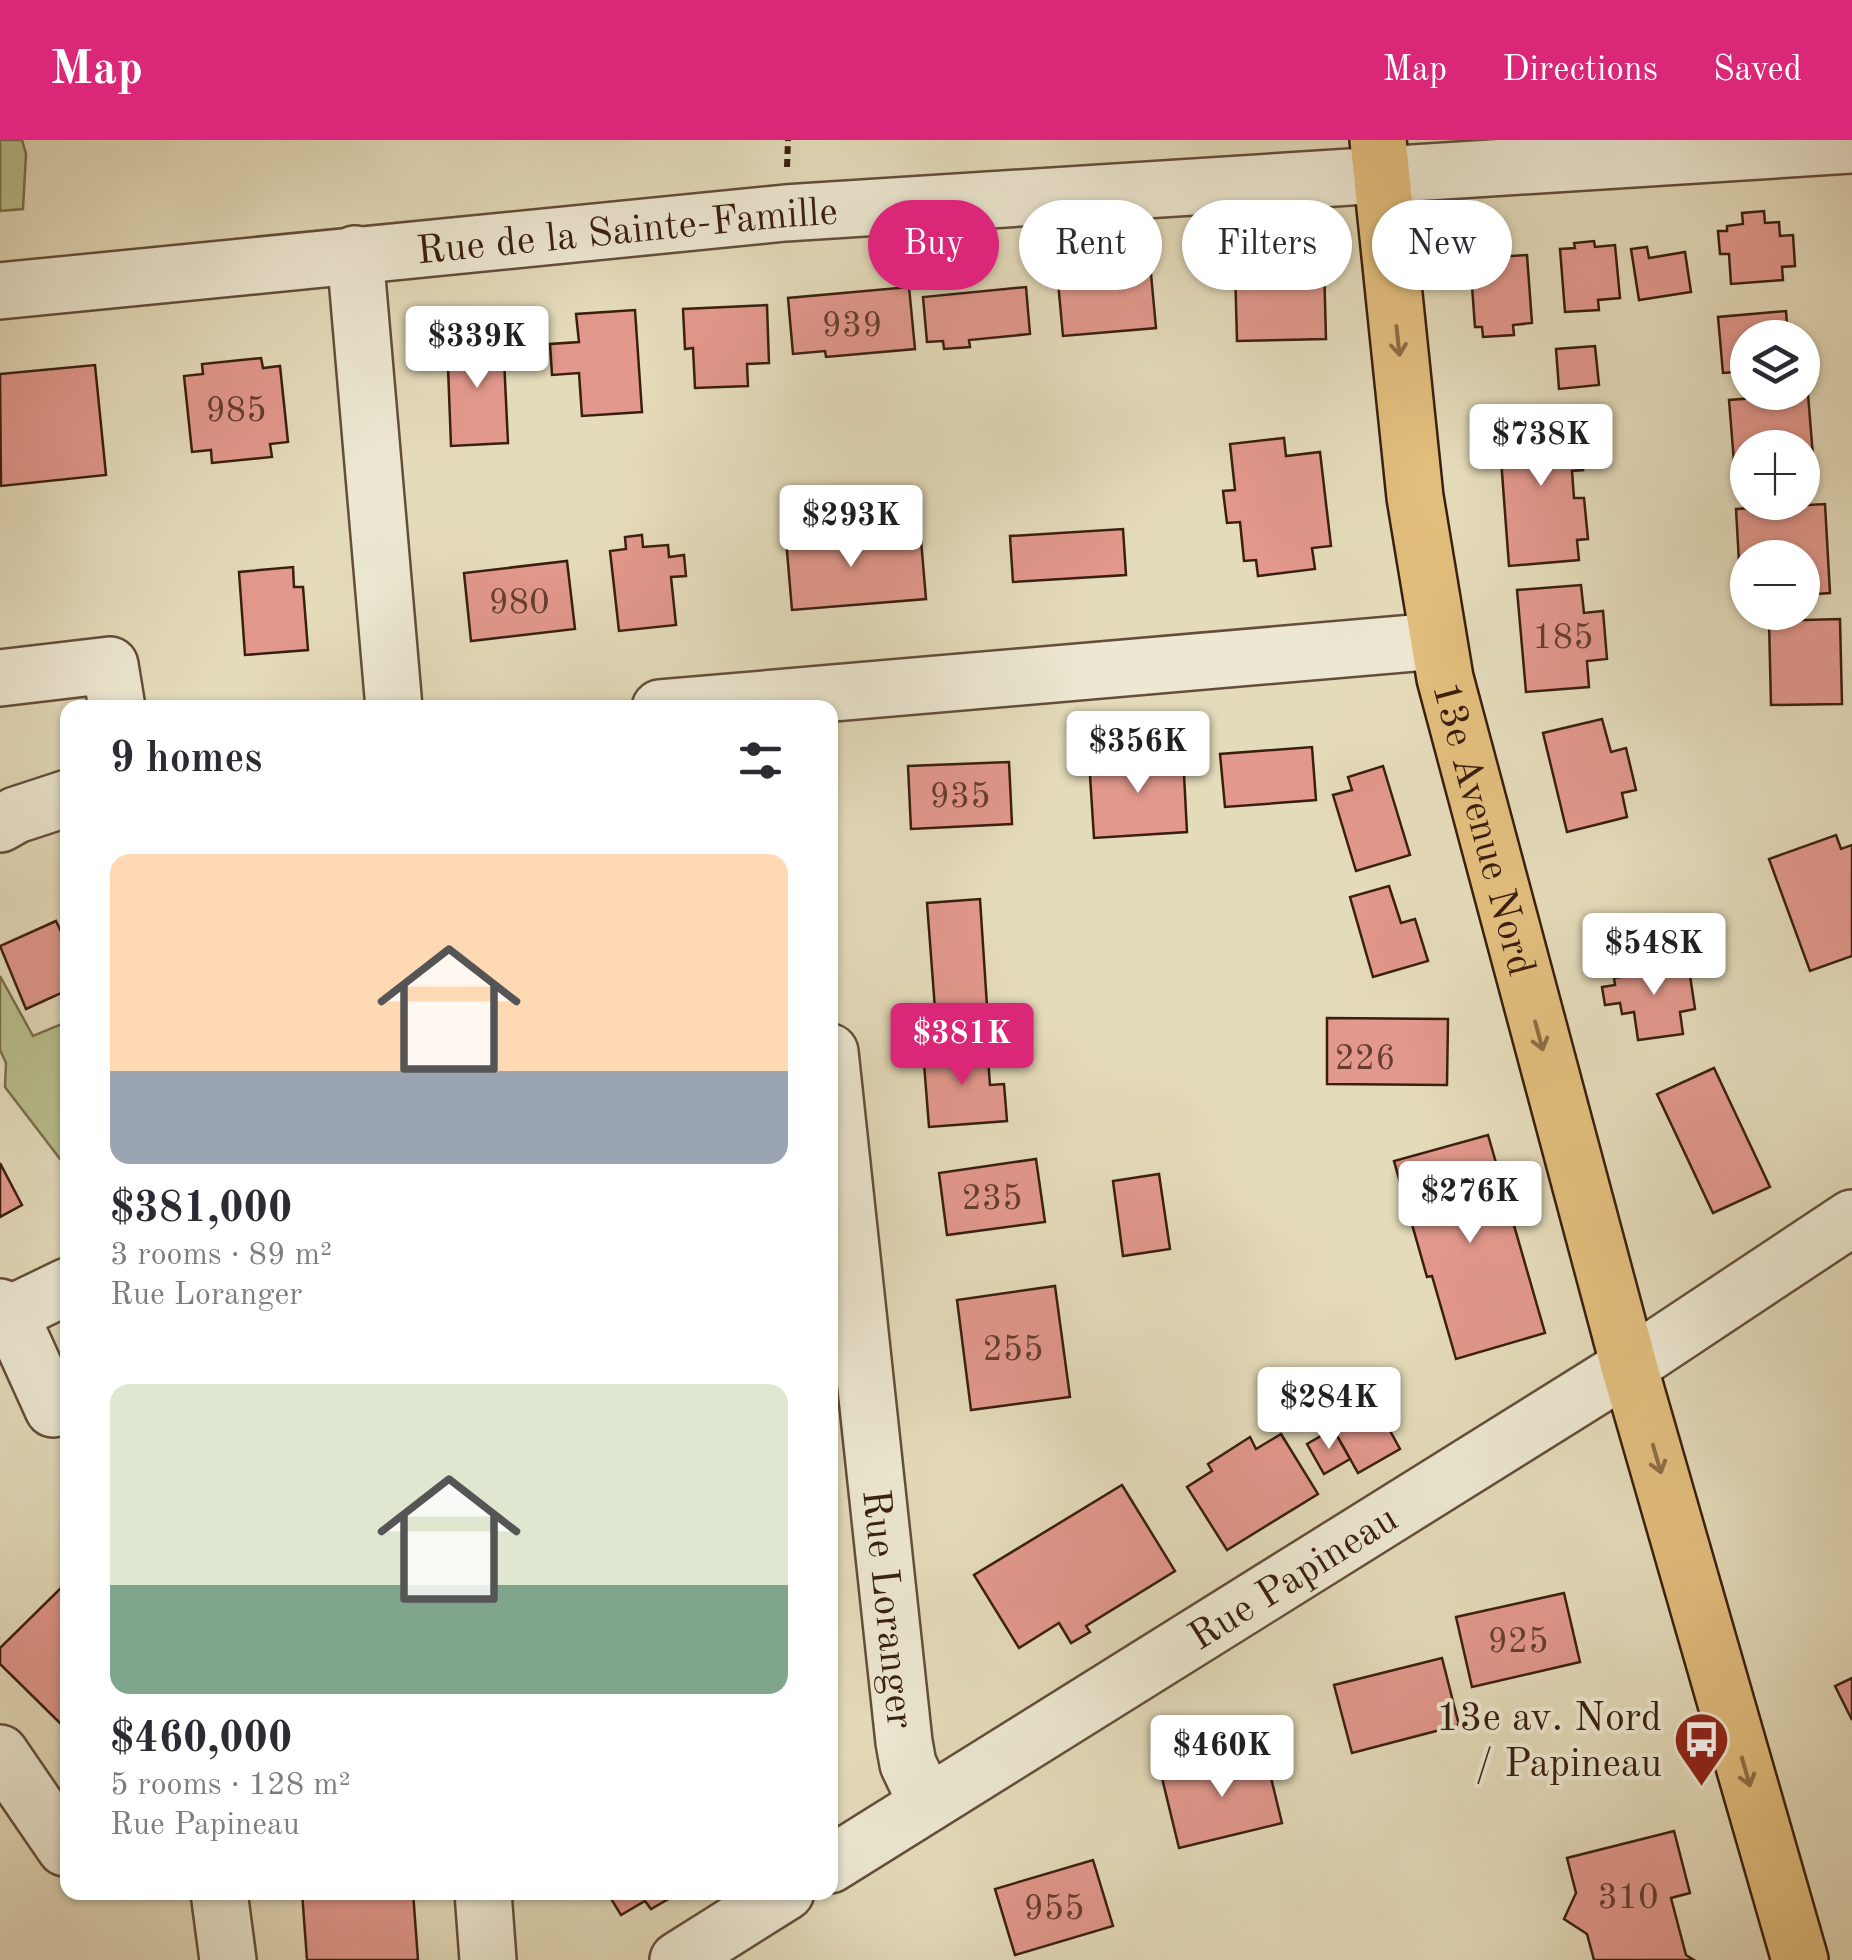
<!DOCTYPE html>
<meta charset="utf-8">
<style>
:root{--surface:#fff;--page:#f2f2f3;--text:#2b2b33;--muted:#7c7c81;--accent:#db2777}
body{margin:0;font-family:"Old Standard TT",serif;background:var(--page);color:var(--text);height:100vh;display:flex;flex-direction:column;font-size:38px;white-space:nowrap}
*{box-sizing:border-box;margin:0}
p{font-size:32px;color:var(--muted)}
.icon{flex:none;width:55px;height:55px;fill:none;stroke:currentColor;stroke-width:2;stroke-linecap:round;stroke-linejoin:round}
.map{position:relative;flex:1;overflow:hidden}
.side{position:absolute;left:60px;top:560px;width:778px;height:1200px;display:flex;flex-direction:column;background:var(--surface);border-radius:20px;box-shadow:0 2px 8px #0004}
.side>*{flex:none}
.top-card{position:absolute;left:868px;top:60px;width:832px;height:90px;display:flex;gap:20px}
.fabs{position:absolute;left:1730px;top:180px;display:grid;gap:20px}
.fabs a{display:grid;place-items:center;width:90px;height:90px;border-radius:50%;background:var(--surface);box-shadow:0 2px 8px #0004;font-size:50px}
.price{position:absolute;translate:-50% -85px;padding:0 22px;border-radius:10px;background:#fff;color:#222;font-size:32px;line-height:65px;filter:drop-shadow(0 2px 5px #0008)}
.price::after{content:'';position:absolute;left:50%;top:60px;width:30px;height:22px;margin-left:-15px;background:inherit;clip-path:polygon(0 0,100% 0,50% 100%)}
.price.active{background:var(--accent);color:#fff}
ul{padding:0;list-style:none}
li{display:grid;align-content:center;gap:20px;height:530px;padding:0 50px}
li span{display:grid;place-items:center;height:310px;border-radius:20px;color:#555}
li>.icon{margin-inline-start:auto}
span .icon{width:180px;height:180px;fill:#fffc;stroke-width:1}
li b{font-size:42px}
h2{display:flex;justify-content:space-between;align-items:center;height:120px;padding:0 50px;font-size:42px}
.tag{padding:0 35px;border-radius:45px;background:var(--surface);box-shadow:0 2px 8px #0004;font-size:35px;line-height:90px}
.tag.active{background:var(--accent);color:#fff}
header{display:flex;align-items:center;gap:60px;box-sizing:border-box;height:140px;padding:0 50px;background:var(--accent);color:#fff}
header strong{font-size:48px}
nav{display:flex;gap:55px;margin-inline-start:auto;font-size:35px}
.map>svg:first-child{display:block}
</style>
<header>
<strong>Map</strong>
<nav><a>Map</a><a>Directions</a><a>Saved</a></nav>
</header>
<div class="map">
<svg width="1852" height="1820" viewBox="0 0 1852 1820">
<rect width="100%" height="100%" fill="#e4dbba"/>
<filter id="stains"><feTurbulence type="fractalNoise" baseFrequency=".002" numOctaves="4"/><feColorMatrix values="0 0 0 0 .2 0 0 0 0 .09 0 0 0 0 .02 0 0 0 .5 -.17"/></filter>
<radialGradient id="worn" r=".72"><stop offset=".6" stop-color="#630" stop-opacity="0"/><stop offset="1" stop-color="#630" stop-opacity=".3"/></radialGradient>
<g fill="#b9bf8c" stroke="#7a6f4e" stroke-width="2.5">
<path d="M0 0H22L26 14 23 69 0 71Z"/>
<path d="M0 836 33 896 64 883 67 888V1028L5 947 6 923 0 910Z"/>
</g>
<g fill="#e2988c" stroke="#3a1f10" stroke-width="2.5">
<path d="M1764 71 1765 83 1779 82 1780 96 1793 95 1795 126 1782 127 1783 140 1731 144 1729 114H1720L1718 91H1727V86L1743 84 1742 73Z"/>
<path d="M1594 101 1595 107 1615 105 1620 158 1598 160 1599 170 1565 172 1560 109 1575 108 1574 103Z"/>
<path d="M1647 107 1649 118 1685 112 1691 152 1639 160 1631 109Z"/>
<path d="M1527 115 1532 183 1513 185 1514 195 1483 197 1482 187H1475L1470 119Z"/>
<path d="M1324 125 1326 199 1237 201 1235 127Z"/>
<path d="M1151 134 1156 188 1063 196 1058 142Z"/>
<path d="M909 147 915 209 826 217 825 211 793 214 788 158Z"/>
<path d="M1026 147 1030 194 969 200 970 207 944 209 943 201 927 202 923 157Z"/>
<path d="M767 165 769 223 747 224 748 246 695 248 693 208 685 209 683 169Z"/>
<path d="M635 170 642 272 582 276 579 233 552 235 550 204 579 202 576 174Z"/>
<path d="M1786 171 1788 198H1748V231L1723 233 1718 177Z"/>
<path d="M486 192V199L503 198 508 303 451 306 447 201 462 200V193Z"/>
<path d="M1595 206 1599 245 1559 249 1556 209Z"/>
<path d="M261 218 263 228 280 226 288 302 270 304 272 317 212 323 211 310 192 312 184 236 203 234 202 224Z"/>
<path d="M95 225 106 335 1 346 0 234Z"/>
<path d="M1808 254 1815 341 1802 342V308H1748V346L1736 347 1729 260Z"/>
<path d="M1568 273 1569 294 1580 293 1583 330 1572 331 1574 358H1584L1588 399 1577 400 1579 420 1509 426 1498 279Z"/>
<path d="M1284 298 1286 316 1320 312 1331 406 1312 408 1315 429 1258 436 1256 420 1244 421 1240 382 1227 383 1223 351 1235 350 1230 304Z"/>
<path d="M1825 364 1830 453 1802 455V418H1748V458H1741L1736 369Z"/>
<path d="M823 385 825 398 853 395 854 406 921 400 926 459 792 470 785 388Z"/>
<path d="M1123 389 1126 435 1013 442 1010 396Z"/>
<path d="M642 395 643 407 668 405 669 417 684 415 686 436 671 437 676 485 619 491 610 411 626 409 625 397Z"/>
<path d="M567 421 575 489 471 501 464 433Z"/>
<path d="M293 427 294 447H303L308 510 245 515 239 432Z"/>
<path d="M1581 445 1584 473 1603 471 1607 519 1587 521 1589 547 1526 552 1517 450Z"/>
<path d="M1840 479 1842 564 1771 565 1769 481Z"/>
<path d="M1602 579 1611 612 1626 608 1636 650 1622 653 1627 677 1567 692 1543 593Z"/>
<path d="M1312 607 1316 660 1225 667 1220 614Z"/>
<path d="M1183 615 1187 692 1094 698 1089 620Z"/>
<path d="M1009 622 1012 684 911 689 908 626Z"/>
<path d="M1383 626 1410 715 1356 731 1333 655 1352 650 1348 637Z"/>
<path d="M1836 695 1841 709 1852 705V816L1810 831 1769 719Z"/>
<path d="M1389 746 1401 783 1415 779 1428 821 1373 837 1350 757Z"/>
<path d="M980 759 987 866 935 869 927 763Z"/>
<path d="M56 781 68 806V850L26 869 0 806Z"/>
<path d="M1688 822 1695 869 1680 872 1683 894 1638 900 1634 872 1622 874 1620 863 1605 865 1602 847 1615 845 1614 838 1621 837V831Z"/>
<path d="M1327 878 1448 879 1447 945 1327 944Z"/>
<path d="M987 905 990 945 1004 944 1007 981 929 987 923 911Z"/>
<path d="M1714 928 1770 1047 1713 1073 1657 954Z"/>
<path d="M1488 995 1545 1193 1456 1219 1432 1136 1427 1137 1394 1021Z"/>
<path d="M1036 1019 1045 1082 947 1095 939 1033Z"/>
<path d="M0 1023 22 1065 0 1077Z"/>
<path d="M1159 1034 1170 1109 1123 1116 1113 1041Z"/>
<path d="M1055 1146 1070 1257 971 1270 957 1160Z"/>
<path d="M1347 1252 1361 1276 1377 1267 1400 1309 1358 1333 1321 1267Z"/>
<path d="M1333 1289 1350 1319 1324 1334 1307 1304Z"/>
<path d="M1281 1294 1318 1354 1227 1410 1187 1347 1212 1331 1208 1324 1250 1297 1256 1309Z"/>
<path d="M1122 1345 1175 1431 1086 1486 1090 1492 1071 1503 1059 1483 1019 1508 974 1435Z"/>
<path d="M68 1441V1591L0 1524V1508Z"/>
<path d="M1564 1453 1580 1522 1472 1547 1456 1477Z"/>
<path d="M1442 1518 1459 1585 1352 1613 1334 1545Z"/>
<path d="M1852 1538V1580L1835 1546Z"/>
<path d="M1265 1613 1282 1683 1179 1708 1162 1638Z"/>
<path d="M1674 1691 1690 1753 1671 1758 1686 1815 1694 1820H1594L1587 1794 1564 1779 1576 1753 1567 1718Z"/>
<path d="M1093 1720 1113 1786 1015 1815 995 1749Z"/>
<path d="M302 1752H413L418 1820H307Z"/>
<path d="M607 1752H676L677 1754 651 1769 645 1761 621 1775Z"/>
</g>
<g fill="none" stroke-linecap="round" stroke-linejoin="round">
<defs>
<g id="minor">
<path d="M355 114 394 568"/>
<path id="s1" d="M0 151 785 73 1852 5"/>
<path d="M0 538 110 525 117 568"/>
<path d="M660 568 1437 501"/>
<path d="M0 684 16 675 68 658"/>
<path id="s2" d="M830 912 904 1602 908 1624 927 1664"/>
<path d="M0 1167 10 1174 53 1269 68 1262"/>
<path d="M10 1174 68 1146"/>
<path d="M0 1613 65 1708"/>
<path id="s3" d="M830 1725 1629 1226 1852 1078"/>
<path d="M219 1752 228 1820"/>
<path d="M483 1752 488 1820"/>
<path d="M678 1820 786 1752"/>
</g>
<g id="major">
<path id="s4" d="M1378 0 1415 357 1445 538 1629 1226 1800 1820"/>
</g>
</defs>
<use href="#minor" stroke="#644e3a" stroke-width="60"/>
<use href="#major" stroke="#3a1f10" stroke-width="60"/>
<path stroke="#3a1f10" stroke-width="6" stroke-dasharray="8 5" stroke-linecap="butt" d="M787 27 788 0"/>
<use href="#minor" stroke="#ede8d2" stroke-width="55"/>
<use href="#major" stroke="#e2be7d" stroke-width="55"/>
</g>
<defs><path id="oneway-shaft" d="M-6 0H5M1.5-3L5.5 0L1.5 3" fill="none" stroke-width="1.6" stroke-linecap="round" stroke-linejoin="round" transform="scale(2.5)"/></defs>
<g stroke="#8e6e46">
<use href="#oneway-shaft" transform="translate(1398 201) rotate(84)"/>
<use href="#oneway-shaft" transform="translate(1539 896) rotate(75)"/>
<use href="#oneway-shaft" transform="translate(1657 1319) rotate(74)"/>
<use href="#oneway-shaft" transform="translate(1746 1632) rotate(74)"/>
</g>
<defs>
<symbol id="bus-pin" viewBox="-11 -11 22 30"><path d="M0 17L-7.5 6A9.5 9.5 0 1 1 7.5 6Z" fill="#8f2418" stroke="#ede8d2"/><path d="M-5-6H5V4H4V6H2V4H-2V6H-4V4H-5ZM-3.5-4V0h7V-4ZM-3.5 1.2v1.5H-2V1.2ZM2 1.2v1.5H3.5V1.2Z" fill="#fff"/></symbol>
</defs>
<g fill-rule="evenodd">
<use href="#bus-pin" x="1670" y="1568" width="63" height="86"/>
</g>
<g text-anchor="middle" stroke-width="8" stroke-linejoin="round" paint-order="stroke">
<g font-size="35" fill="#643d2f">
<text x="852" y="196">939</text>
<text x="236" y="281">985</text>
<text x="519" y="473">980</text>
<text x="1563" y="508">185</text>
<text x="960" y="667">935</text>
<text x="1365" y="929">226</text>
<text x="992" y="1069">235</text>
<text x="1013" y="1220">255</text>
<text x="1518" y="1512">925</text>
<text x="1628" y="1768">310</text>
<text x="1054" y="1779">955</text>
</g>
<g font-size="40" fill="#3a1f10" stroke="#ede8d2">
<text dy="14" stroke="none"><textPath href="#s1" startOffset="630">Rue de la Sainte-Famille</textPath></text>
<text dy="14" stroke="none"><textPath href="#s4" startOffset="698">13e Avenue Nord</textPath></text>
<text dy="14" stroke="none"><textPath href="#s3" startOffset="545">Rue Papineau</textPath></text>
<text dy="14" stroke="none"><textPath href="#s2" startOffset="560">Rue Loranger</textPath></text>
</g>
<g font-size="40" fill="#3a1f10" stroke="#ede8d2" text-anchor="end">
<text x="1662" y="1590">13e av. Nord<tspan x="1662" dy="46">/ Papineau</tspan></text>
</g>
</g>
<rect width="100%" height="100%" filter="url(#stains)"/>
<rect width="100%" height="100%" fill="url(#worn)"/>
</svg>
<div class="fabs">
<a><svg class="icon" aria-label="layers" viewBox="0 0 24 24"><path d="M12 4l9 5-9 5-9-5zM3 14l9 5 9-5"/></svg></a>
<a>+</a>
<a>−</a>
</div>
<b class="price" style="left:477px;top:251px">$339K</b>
<b class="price" style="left:1541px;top:349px">$738K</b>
<b class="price" style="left:851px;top:430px">$293K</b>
<b class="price" style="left:1138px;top:656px">$356K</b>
<b class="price" style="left:1654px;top:858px">$548K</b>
<b class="price active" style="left:962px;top:948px">$381K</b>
<b class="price" style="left:1470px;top:1106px">$276K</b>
<b class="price" style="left:1329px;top:1312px">$284K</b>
<b class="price" style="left:1222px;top:1660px">$460K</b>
<div class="top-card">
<a class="tag active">Buy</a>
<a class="tag">Rent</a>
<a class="tag">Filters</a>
<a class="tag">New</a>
</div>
<section class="side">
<h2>9 homes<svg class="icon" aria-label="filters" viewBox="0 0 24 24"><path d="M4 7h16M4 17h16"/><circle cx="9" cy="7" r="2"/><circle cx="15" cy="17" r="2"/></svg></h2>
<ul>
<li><span style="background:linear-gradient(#ffd9b3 70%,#9aa5b1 0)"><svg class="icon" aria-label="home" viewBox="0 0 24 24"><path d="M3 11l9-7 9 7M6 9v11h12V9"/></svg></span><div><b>$381,000</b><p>3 rooms · 89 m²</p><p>Rue Loranger</p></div></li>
<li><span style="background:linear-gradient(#dfe7d0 65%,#7fa58c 0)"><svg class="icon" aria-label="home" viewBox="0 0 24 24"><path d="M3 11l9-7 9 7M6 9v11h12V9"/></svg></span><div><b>$460,000</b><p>5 rooms · 128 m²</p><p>Rue Papineau</p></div></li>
</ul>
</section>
</div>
